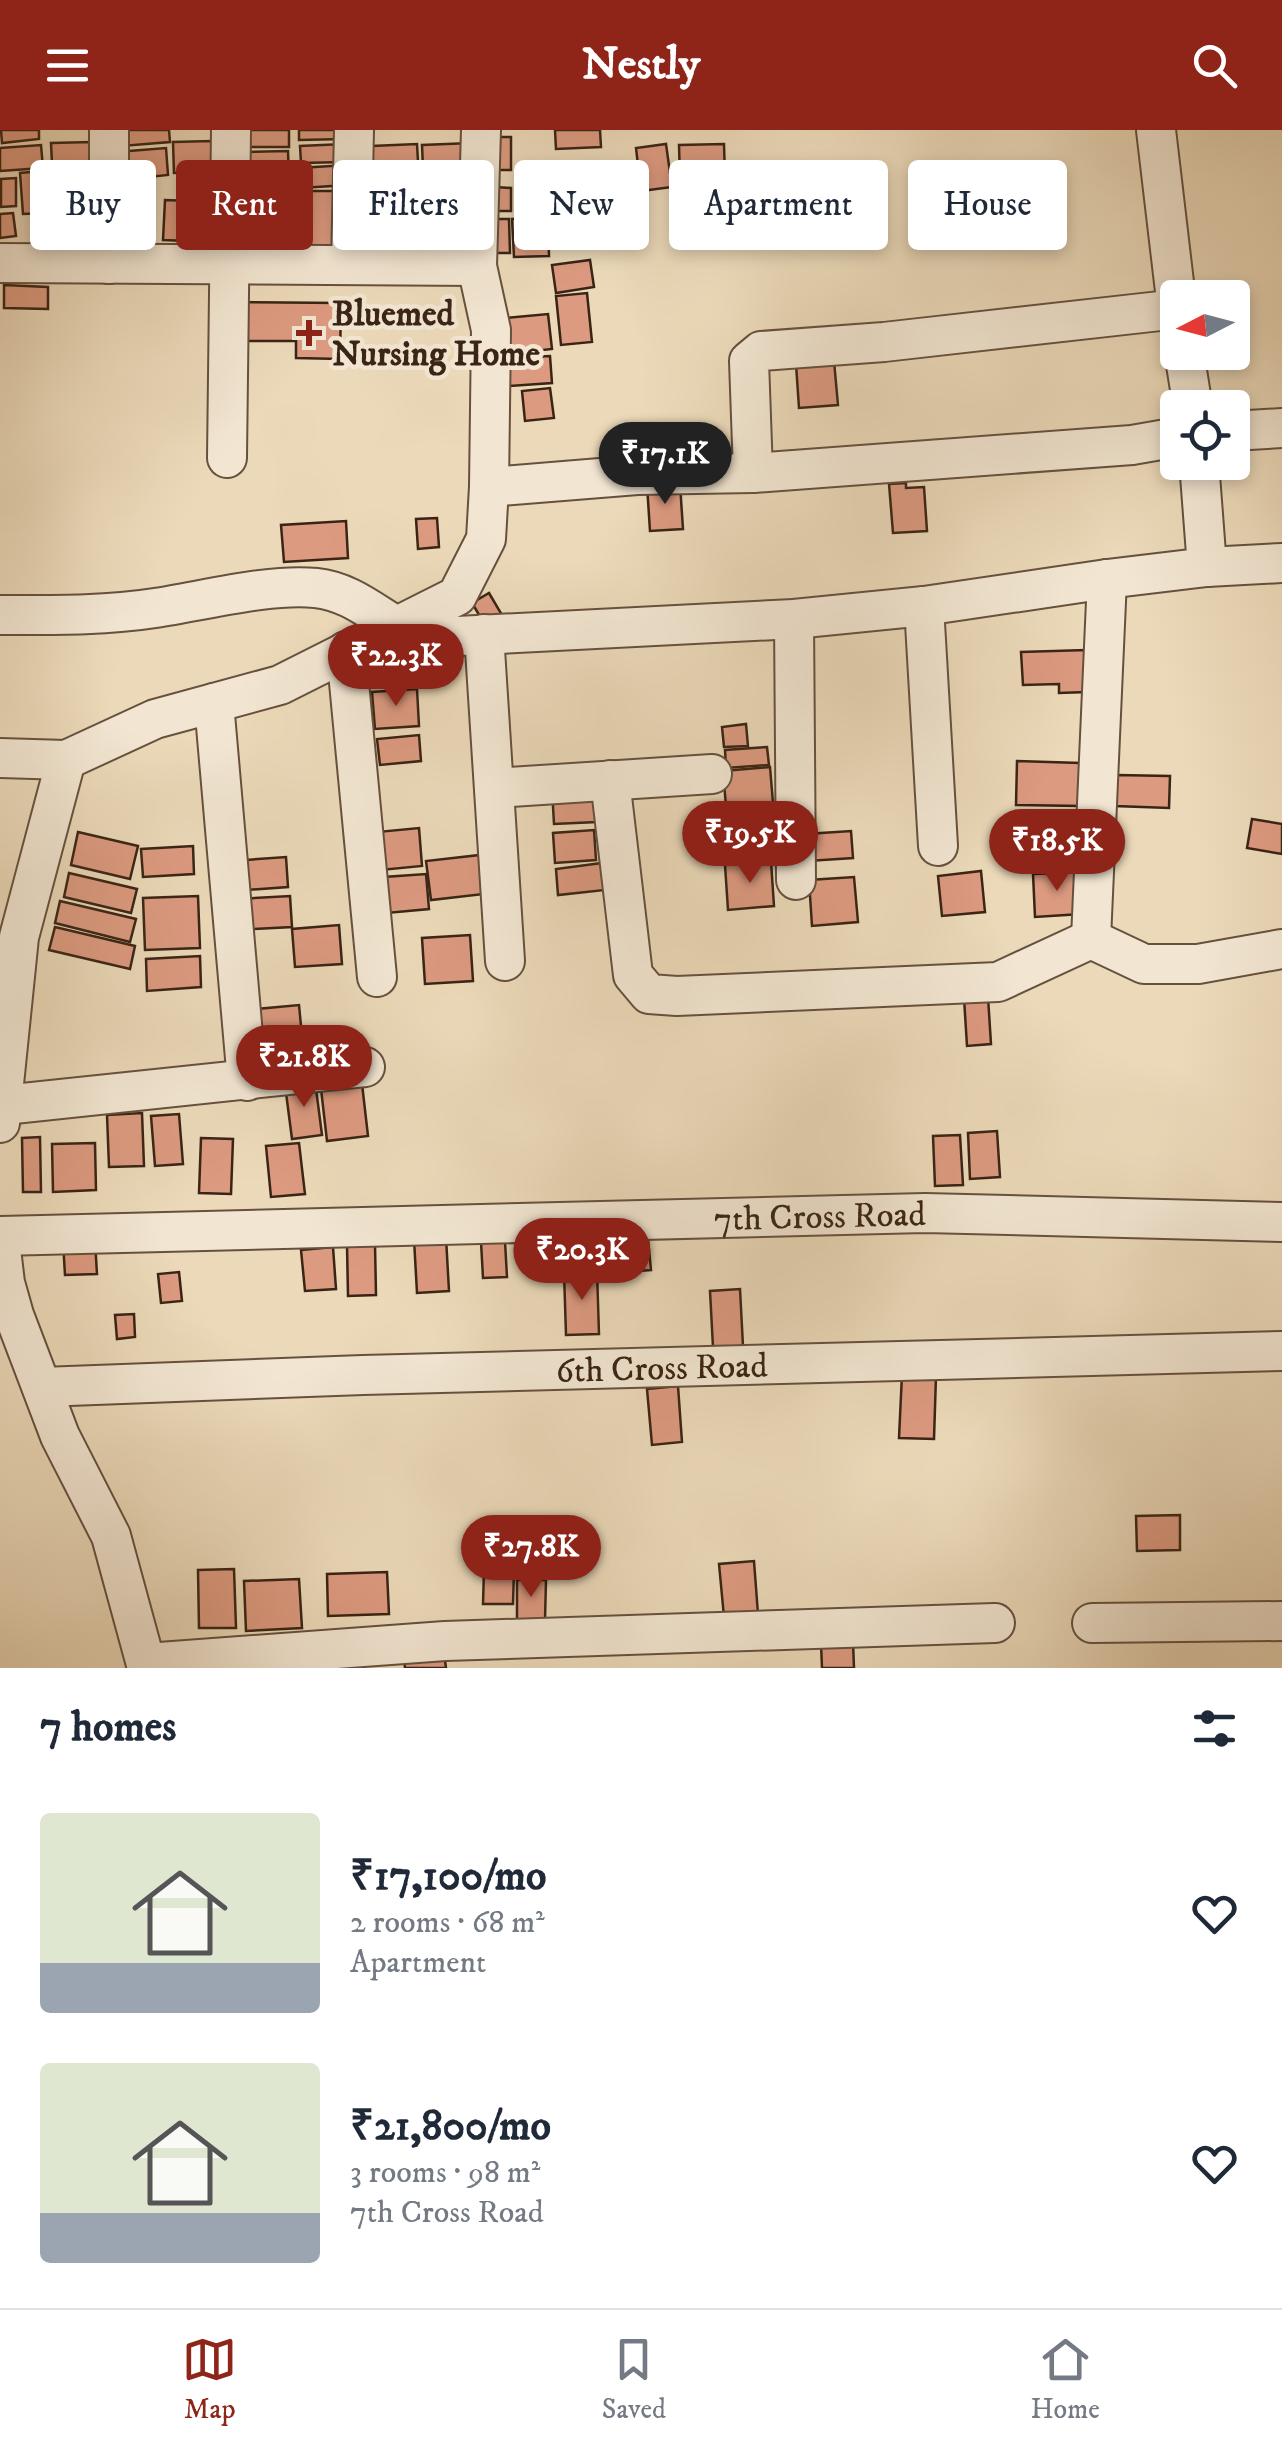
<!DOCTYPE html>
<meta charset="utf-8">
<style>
:root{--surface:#fff;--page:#f2f2f3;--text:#1f2937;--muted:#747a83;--line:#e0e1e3;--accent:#8f2418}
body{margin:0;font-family:"IM FELL DW Pica",serif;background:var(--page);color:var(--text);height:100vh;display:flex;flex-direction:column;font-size:38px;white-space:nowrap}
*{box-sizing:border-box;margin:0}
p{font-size:32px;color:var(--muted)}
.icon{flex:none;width:55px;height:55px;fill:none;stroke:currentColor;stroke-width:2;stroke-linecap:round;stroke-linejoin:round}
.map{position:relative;height:1538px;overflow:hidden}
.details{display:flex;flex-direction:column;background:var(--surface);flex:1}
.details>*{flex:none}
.top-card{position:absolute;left:30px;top:30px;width:1222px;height:90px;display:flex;gap:20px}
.needle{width:65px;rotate:264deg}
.tools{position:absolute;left:1160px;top:150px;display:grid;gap:20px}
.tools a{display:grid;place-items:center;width:90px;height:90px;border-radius:10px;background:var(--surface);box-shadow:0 5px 15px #0003;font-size:50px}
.price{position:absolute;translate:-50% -85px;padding:0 22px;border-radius:35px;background:var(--accent);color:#fff;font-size:32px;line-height:65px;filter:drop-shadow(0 2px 5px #0008)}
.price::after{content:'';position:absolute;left:50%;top:60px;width:30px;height:22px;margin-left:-15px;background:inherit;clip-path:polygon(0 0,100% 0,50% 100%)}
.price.on{background:#222;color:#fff}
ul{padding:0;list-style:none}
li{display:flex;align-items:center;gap:30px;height:250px;padding:0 40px}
li span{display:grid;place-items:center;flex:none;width:280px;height:200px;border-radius:10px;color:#555}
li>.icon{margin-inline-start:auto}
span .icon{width:120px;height:120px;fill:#fffc;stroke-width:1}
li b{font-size:42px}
h2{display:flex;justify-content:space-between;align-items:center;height:120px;padding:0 40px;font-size:42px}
.chip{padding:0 35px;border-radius:10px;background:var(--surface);box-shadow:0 5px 15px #0003;font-size:35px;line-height:90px}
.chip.on{background:var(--accent);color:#fff}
header{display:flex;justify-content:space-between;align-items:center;height:130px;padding:0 40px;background:var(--accent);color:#fff;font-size:45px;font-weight:700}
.tab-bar{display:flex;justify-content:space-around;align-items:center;height:140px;border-top:2px solid var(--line);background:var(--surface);font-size:28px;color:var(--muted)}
.tab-bar a{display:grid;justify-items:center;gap:5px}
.tab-bar .on{color:var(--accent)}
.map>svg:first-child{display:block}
</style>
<header><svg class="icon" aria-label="menu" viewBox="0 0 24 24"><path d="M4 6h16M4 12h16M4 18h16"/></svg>Nestly<svg class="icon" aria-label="search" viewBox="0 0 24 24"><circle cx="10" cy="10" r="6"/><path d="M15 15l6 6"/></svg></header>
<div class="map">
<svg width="1282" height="1538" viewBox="0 0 1282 1538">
<rect width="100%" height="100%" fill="#ebd9b9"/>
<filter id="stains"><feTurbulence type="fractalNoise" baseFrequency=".002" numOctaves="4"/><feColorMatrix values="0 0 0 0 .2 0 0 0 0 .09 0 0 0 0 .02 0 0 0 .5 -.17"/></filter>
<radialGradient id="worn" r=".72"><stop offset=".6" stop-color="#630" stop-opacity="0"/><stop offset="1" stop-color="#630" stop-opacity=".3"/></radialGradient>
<g fill="#dc9a80" stroke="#3a2415" stroke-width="2.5">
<path d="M1 0H39V9L2 13Z"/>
<path d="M121 0H169L170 12 122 16Z"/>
<rect x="250" y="0" width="39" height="17"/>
<path d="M299 0H345V9L299 10Z"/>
<path d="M555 0H600L601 17 556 19Z"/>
<rect x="493" y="7" width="18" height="33"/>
<path d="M212 11 213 41 174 43 173 12Z"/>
<path d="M92 12V33L52 34 51 13Z"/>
<path d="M471 13 472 36 423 38 422 15Z"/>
<path d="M344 14 345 32 301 33 300 16Z"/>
<path d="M417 14 418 32 373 34 372 16Z"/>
<path d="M666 14 672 57 641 61 636 18Z"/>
<path d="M724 14 725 47 680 48 679 15Z"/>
<path d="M41 15 43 38 0 41V18Z"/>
<path d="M166 18 168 45 120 50 117 22Z"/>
<path d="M288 21 289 51 245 53V22Z"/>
<path d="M347 35 348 55 301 58 299 38Z"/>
<path d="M418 35 419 55 374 58 373 37Z"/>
<path d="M92 36 93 57 52 59 51 37Z"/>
<path d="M42 41 46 83 23 84 20 43Z"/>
<path d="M471 47 472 71 421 74 420 49Z"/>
<path d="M16 48V76L1 77V49Z"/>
<path d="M495 57 511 58V81H495Z"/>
<path d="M272 60H290L291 116H272Z"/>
<path d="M69 61 71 90 52 92 50 62Z"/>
<path d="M299 61H338L337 116 298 115Z"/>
<path d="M165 70 215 72 214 112 163 110Z"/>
<path d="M468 73 470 118 447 120 444 74Z"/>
<path d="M440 74 442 118 423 119 421 75Z"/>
<path d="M78 81H93L94 115 46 117 45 99 79 98Z"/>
<path d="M13 83 16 106 0 108V84Z"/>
<path d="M417 85 418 107 374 110 373 88Z"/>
<path d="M548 88 549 126 514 127 512 89Z"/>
<path d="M492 89H509L510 123H492Z"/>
<path d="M590 130 594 157 556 163 552 135Z"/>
<path d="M4 155 48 157V179L4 178Z"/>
<path d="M587 163 592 212 561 215 556 166Z"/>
<path d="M238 172 341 173 340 229 296 228V211H237Z"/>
<path d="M548 184 552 219 508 224 504 188Z"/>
<path d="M550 226 552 253 510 256 508 228Z"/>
<path d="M834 231 838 275 799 278 796 234Z"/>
<path d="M550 258 554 288 525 291 522 261Z"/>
<path d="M906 353V358L924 357 927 401 893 403 889 354Z"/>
<path d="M680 354 683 399 650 401 647 355Z"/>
<path d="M437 388 439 417 418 419 416 389Z"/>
<path d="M346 391 348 428 284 432 281 395Z"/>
<path d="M489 463 502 485 485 495 472 473Z"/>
<path d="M1086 520 1087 562 1059 563V554L1023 555 1021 522Z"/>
<path d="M417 559 419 596 375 599 372 562Z"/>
<path d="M746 594 748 616 724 617 722 597Z"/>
<path d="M419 605 421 631 380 635 377 609Z"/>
<path d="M767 617 769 635 726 638 725 620Z"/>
<path d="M1017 631 1080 633V676L1016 675Z"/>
<path d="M770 637 773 673 726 676 723 641Z"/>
<path d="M1116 645 1170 646 1169 678 1115 676Z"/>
<path d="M595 656 597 692 554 694 552 659Z"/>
<path d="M1252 689 1282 694V724L1247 718Z"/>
<path d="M419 698 422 736 381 740 377 702Z"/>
<path d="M594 700 596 730 555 733 553 703Z"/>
<path d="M851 701 853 728 808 731 806 704Z"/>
<path d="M78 702 138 716 130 749 71 735Z"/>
<path d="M193 716 194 744 143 747 141 719Z"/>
<path d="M480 725 484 764 431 770 426 731Z"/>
<path d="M286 727 288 757 234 761 232 731Z"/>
<path d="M771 731 774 776 728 780 725 735Z"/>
<path d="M602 733 605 760 558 765 556 739Z"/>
<path d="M981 741 985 782 942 786 938 746Z"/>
<path d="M1079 742 1081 784 1035 787 1033 744Z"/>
<path d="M69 743 137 759 131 783 64 767Z"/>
<path d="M426 744 429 779 387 783 384 747Z"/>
<path d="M854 747 858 792 812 796 809 750Z"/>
<path d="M198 766 200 818 145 820 143 768Z"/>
<path d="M290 766 292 797 238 800 236 769Z"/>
<path d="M60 771 136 789 130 812 55 793Z"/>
<path d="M339 795 342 834 295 837 292 799Z"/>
<path d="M55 797 135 816 130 839 49 820Z"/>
<path d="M470 805 473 851 425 854 422 808Z"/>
<path d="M200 826 201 857 147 861 146 829Z"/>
<path d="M988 867 991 914 967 916 964 868Z"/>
<path d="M299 875 303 917 261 921 257 879Z"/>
<path d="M361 945 368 1006 327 1011 320 950Z"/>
<path d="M315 951 322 1005 292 1009 285 955Z"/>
<path d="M142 983 144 1036 109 1037 107 985Z"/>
<path d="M179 984 183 1034 155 1036 151 986Z"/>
<path d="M997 1001 1000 1047 970 1049 968 1003Z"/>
<path d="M960 1005 963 1055 935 1056 933 1006Z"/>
<path d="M40 1007 41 1062H23L22 1008Z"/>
<path d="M201 1008 233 1009 231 1064 199 1063Z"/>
<path d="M95 1013 96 1060 53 1062 52 1014Z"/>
<path d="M299 1013 305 1064 271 1067 266 1016Z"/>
<path d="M647 1099 651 1140 625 1142 620 1102Z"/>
<path d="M446 1107 449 1161 417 1163 414 1109Z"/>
<path d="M95 1111 97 1144 65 1145 63 1112Z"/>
<path d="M505 1111 507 1147 483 1148 481 1112Z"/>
<path d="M375 1114 376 1165 348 1166 347 1115Z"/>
<path d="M333 1117 336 1159 305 1161 301 1120Z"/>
<path d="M597 1141 599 1204 566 1205 564 1142Z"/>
<path d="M179 1142 182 1171 161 1173 158 1144Z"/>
<path d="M740 1159 743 1216 713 1217 710 1161Z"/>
<path d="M134 1184 135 1207 117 1209 115 1185Z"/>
<path d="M902 1244 936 1246 934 1309 899 1308Z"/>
<path d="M678 1256 682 1312 652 1315 647 1259Z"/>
<path d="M1180 1385V1420L1137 1421 1136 1386Z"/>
<path d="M481 1402H515L514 1436 481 1435Z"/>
<path d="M754 1431 758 1484 724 1487 719 1434Z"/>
<path d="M234 1439 236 1498H199L198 1440Z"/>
<path d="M484 1440H514L513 1474H483Z"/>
<path d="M387 1442 389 1484 328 1486 327 1444Z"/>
<path d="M299 1449 302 1498 246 1501 244 1451Z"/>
<path d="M517 1450H546L545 1490 517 1489Z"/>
<path d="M853 1512 854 1538H822L821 1514Z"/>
<path d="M444 1523 446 1538H405L404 1528Z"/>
</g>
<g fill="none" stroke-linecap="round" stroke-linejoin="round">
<defs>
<g id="minor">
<path d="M1156 0 1177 178"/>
<path d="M0 133 477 136"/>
<path d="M109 134V0"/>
<path d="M351 135 354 0"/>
<path d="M1184 222 1193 278"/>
<path d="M1232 301 1282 298"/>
<path d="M227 328 231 0"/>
<path d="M1199 332 1207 437"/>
<path d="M753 343 749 231 761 221 884 212 1178 179"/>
<path d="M489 357 637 345 753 343 1132 315 1178 307"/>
<path d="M1107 449 1091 809 1144 834H1198L1282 819"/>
<path d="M924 476 938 716"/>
<path d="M0 485C51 485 104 486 155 478 202 471 270 453 316 458 356 462 383 493 419 508L794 489 924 476 1107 449 1207 437 1282 433"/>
<path d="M794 489 796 750"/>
<path d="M484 504 505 831"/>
<path d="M346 521 377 847"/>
<path d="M214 573 247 951"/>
<path d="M0 628 66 630"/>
<path d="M610 650 633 845 649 864 677 866 998 852 1091 809"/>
<path d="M494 658 712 644"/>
<path d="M4 975 365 937"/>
<path d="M0 993 19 807 66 630 155 589 280 555 457 466 486 409 489 357 491 200 477 136 481 0"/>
<path id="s1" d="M0 1106 925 1083 1282 1092"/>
<path d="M0 1111 5 1153 14 1185 60 1306 111 1406 147 1538"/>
<path id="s2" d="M42 1257 363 1245 1282 1221"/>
<path d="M1092 1493 1282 1491"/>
<path d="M146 1533 445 1511 995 1493"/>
</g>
</defs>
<use href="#minor" stroke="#66513e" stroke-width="42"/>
<use href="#minor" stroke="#f2e6d2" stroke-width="38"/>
</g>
<path fill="#8f2418" stroke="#f2e6d2" stroke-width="4" d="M304 188h10v10h10v10h-10v10h-10v-10h-10v-10h10z"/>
<g text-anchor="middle" stroke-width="9" stroke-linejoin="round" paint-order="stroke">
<g font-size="35" font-weight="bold" fill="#3a2415" stroke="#f2e6d2" text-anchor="start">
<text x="332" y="195">Bluemed<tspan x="332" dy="40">Nursing Home</tspan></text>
</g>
<g font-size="35" fill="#3a2415" stroke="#f2e6d2">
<text dy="12" stroke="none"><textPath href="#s1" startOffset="820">7th Cross Road</textPath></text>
<text dy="12" stroke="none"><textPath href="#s2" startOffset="620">6th Cross Road</textPath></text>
</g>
</g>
<rect width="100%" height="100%" filter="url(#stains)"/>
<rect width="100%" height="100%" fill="url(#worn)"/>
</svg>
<div class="tools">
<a><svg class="needle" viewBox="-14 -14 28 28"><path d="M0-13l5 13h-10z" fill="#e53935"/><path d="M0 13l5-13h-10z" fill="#747a83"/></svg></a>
<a><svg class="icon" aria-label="locate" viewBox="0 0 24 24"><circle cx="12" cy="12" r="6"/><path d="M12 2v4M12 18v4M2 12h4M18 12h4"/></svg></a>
</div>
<b class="price on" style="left:665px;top:377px">₹17.1K</b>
<b class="price" style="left:396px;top:579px">₹22.3K</b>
<b class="price" style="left:750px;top:756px">₹19.5K</b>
<b class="price" style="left:1057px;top:764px">₹18.5K</b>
<b class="price" style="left:304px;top:980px">₹21.8K</b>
<b class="price" style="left:582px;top:1173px">₹20.3K</b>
<b class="price" style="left:531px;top:1470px">₹27.8K</b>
<div class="top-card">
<a class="chip">Buy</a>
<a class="chip on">Rent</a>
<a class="chip">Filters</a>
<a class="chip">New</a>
<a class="chip">Apartment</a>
<a class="chip">House</a>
</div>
</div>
<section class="details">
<h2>7 homes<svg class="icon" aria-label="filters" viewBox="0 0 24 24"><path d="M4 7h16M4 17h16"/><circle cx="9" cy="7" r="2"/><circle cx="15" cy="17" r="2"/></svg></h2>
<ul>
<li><span style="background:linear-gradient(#dfe7d0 75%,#9aa5b1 0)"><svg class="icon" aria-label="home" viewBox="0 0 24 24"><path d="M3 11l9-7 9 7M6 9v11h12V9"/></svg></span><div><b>₹17,100/mo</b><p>2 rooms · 68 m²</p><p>Apartment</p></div><svg class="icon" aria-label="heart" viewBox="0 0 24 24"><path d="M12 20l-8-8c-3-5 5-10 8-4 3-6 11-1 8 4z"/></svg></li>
<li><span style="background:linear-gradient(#dfe7d0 75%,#9aa5b1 0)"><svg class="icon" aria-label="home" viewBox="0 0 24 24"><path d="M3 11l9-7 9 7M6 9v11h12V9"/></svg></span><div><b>₹21,800/mo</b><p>3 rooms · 98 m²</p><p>7th Cross Road</p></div><svg class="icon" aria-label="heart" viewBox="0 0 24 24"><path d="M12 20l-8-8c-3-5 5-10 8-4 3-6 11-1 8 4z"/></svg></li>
</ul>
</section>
<nav class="tab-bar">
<a class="on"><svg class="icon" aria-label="map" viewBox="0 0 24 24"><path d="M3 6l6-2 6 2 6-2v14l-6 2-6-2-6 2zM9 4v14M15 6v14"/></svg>Map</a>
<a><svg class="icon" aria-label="saved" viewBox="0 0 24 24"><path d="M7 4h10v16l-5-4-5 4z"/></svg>Saved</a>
<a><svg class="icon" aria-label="home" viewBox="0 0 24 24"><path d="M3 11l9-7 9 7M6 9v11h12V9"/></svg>Home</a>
</nav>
